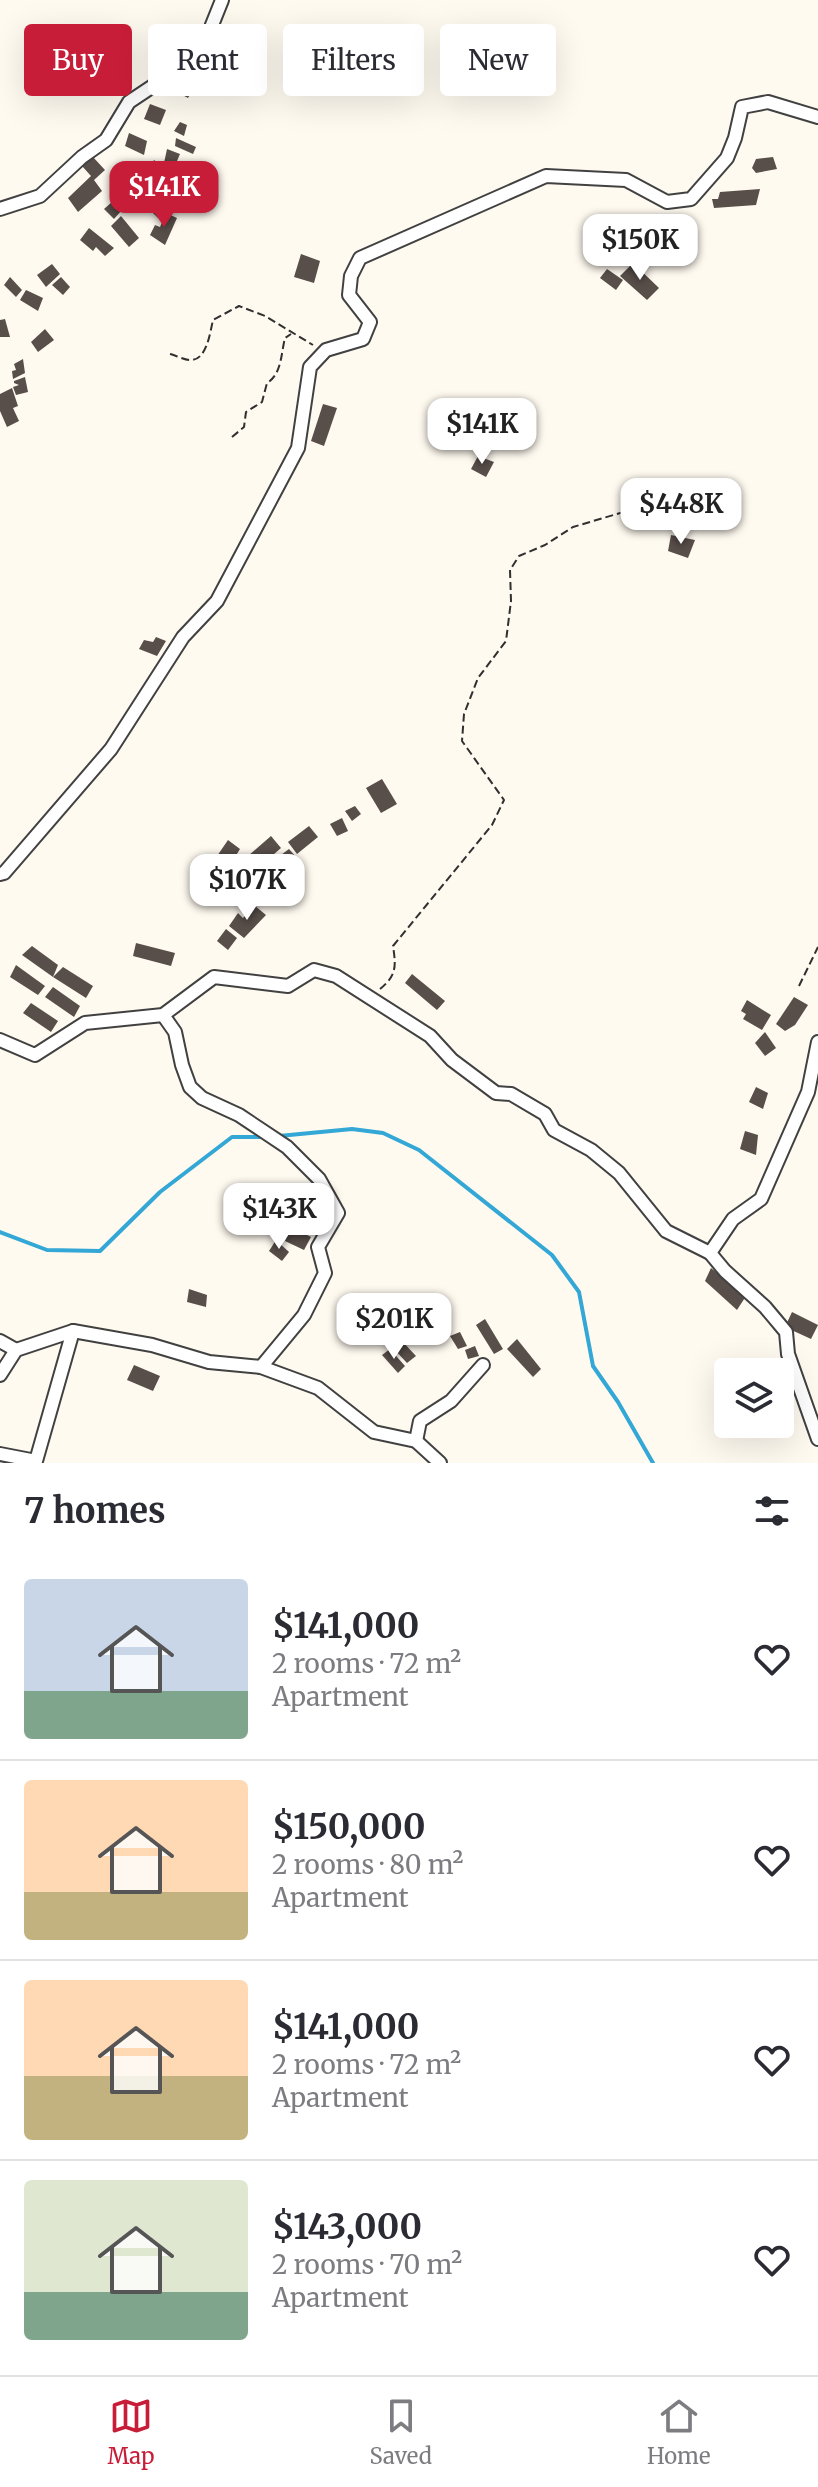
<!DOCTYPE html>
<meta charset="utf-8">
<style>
:root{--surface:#fff;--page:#f2f2f3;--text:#2b2b33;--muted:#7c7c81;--line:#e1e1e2;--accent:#c71d38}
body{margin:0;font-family:Merriweather,serif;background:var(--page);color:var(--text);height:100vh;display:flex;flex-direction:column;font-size:30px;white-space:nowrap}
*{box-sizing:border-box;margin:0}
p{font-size:26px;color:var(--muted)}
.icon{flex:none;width:44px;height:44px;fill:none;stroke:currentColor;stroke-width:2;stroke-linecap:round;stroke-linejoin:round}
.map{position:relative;height:1463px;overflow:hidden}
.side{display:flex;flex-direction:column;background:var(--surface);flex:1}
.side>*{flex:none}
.banner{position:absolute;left:24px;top:24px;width:770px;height:72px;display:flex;gap:16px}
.fabs{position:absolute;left:714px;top:1358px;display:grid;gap:16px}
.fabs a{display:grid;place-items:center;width:80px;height:80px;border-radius:8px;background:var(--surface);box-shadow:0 8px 32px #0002;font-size:40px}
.price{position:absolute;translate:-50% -68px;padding:0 18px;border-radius:16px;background:#fff;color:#222;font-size:26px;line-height:52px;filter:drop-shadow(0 2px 4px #0008)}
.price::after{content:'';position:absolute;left:50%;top:48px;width:24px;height:18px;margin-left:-12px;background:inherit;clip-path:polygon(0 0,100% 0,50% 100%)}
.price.on{background:var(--accent);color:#fff}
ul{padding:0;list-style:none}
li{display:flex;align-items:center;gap:24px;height:200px;padding:0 24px}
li+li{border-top:2px solid var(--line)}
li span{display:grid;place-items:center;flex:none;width:224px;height:160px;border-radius:8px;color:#555}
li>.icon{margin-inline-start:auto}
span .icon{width:96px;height:96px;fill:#fffc;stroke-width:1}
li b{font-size:34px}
h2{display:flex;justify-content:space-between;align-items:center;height:96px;padding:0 24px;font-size:34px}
.chip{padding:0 28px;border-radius:8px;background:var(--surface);box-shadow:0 8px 32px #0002;font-size:28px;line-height:72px}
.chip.on{background:var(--accent);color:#fff}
.tabs{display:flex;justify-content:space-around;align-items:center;height:112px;border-top:2px solid var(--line);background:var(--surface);font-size:22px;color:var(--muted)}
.tabs a{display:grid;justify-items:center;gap:4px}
.tabs .on{color:var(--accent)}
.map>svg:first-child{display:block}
</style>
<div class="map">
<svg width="818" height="1463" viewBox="0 0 818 1463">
<rect width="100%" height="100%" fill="#fffaf0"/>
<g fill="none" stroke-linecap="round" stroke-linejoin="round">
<g stroke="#33a7d5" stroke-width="4">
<path d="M279 1136 352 1129 383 1133 419 1150 552 1255 579 1292 593 1366 618 1402 653 1463"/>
<path d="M0 1232 47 1250 100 1251 160 1192 232 1137H266"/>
</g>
</g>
<g fill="#584e4a">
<path d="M169 26 175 33 180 30 186 37 169 50 158 35Z"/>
<path d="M196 57 206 62 199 74 190 70Z"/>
<path d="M177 77 195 86 188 98 171 89Z"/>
<path d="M150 104 166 110 160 125 144 119Z"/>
<path d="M180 122 187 125 184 136 174 131Z"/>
<path d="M129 133 147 141 144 155 125 146Z"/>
<path d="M176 138 196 147 193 154 175 146Z"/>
<path d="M167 149 180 154 174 168 164 163Z"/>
<path d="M93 157 105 170 94 180 102 191 78 212 68 198 91 176 82 166Z"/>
<path d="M773 157 777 169 756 173 752 168 756 159Z"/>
<path d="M154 160 170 172 165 181 153 172 148 179 142 176 147 163 151 165Z"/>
<path d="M132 173 167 208 158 218 123 183Z"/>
<path d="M760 189 756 205 714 208 712 199H718L720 192Z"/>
<path d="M112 202 122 210 114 219 104 209Z"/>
<path d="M166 213 177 218 165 245 150 235 155 225 160 227Z"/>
<path d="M121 216 139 238 129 247 111 226Z"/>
<path d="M89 228 114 248 105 256 96 247 93 251 80 240Z"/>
<path d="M301 254 320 261 314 283 294 277Z"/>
<path d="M633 263 659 288 647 300 620 276Z"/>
<path d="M52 264 60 274 46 287 37 275Z"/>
<path d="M607 269 623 280 616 290 600 278Z"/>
<path d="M10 277 22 290 16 297 4 285Z"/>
<path d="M61 277 70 287 63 295 52 285Z"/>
<path d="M26 290 43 298 38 311 20 300Z"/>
<path d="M5 319 10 337H0V320Z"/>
<path d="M45 329 54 340 38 352 31 342Z"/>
<path d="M23 359 25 373 13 379 12 371 16 370 14 364Z"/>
<path d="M25 377 28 392 16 395 13 387 19 385 14 383V381Z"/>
<path d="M12 388 18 406 13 408 19 421 7 427 0 411V394Z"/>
<path d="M323 404 337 408 324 446 311 441Z"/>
<path d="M478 456 494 462 486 477 471 469Z"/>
<path d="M671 535 695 540 688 558 668 551Z"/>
<path d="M156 637 166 641 157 656 139 649 144 640 153 642Z"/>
<path d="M382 779 397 804 381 813 366 788Z"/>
<path d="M355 806 361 814 352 821 345 811Z"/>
<path d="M342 818 348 831 337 836 330 824Z"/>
<path d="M309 826 318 837 297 854 288 842Z"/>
<path d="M271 836 281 848 265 862 262 858 255 864 248 856Z"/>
<path d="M228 840 240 849 216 888 201 879 214 859 223 865 215 859Z"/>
<path d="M289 849 297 858 277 874 269 864Z"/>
<path d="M256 872 266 880 250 899 240 890Z"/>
<path d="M254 905 266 915 244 938 229 926 238 913 243 918Z"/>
<path d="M226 929 237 938 228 950 217 941Z"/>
<path d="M136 943 175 953 171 966 133 956Z"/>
<path d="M32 946 58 965 53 977 22 955Z"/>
<path d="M16 965 45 986 38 995 10 977Z"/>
<path d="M63 967 93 986 86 998 53 977Z"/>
<path d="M412 974 445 1001 437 1010 405 983Z"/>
<path d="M53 987 80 1006 74 1017 45 997Z"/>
<path d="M794 997 808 1005 795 1025 785 1031 776 1024Z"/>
<path d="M747 1000 771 1015 762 1030 743 1019 746 1014 741 1011Z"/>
<path d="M31 1003 58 1021 51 1032 23 1013Z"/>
<path d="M765 1032 776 1048 765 1056 755 1043Z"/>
<path d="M756 1087 768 1093 763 1109 749 1102Z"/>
<path d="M745 1131 758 1135 756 1155 740 1149Z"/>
<path d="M312 1205 325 1216 318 1226 303 1215Z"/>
<path d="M291 1227 311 1237 304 1250 285 1241Z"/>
<path d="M276 1240 289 1252 282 1261 269 1251Z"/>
<path d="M711 1268 746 1296 737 1310 705 1281Z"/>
<path d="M189 1289 207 1295 206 1307 187 1302Z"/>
<path d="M792 1312 818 1325 811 1339 785 1327Z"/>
<path d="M485 1319 503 1349 494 1354 476 1325Z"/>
<path d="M460 1332 467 1346 458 1349 450 1336Z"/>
<path d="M517 1339 541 1369 533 1377 507 1349Z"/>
<path d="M402 1341 416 1356 407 1363 393 1348Z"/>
<path d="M475 1346 479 1356 468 1359 465 1350Z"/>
<path d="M390 1349 405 1366 398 1373 382 1355Z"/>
<path d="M134 1365 160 1376 153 1391 127 1380Z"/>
</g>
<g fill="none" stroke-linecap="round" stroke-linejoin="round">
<defs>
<g id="minor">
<path d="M0 209 40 196 82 157 106 140 129 102 153 86 175 56 208 35 222 0"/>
<path d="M0 874 4 873 111 749 183 637 217 601 298 448 310 367 326 350 363 339 370 322 349 295 351 276 360 258 546 176 626 180 667 202 691 199 727 158 735 138 742 107 768 102 818 117"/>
<path d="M163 1015 175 1032 182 1065 190 1087 202 1098 239 1115 287 1147 319 1179 338 1213 318 1247 325 1273 304 1315 261 1367"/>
<path d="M0 1040 35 1055 85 1023 163 1015 214 977 288 986 314 970 336 976 430 1036 452 1060 496 1093 511 1094 545 1114 554 1130 591 1150 619 1173 666 1231 710 1253"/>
<path d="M818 1042 808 1092 761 1199 733 1219 710 1253 725 1271 765 1307 786 1332 788 1354 818 1439"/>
<path d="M0 1341 16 1350"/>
<path d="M0 1375 16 1350 73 1331 152 1345 209 1362 261 1367 318 1388 374 1432 416 1441 440 1463"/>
<path d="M416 1441 420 1421 451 1401 483 1365"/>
<path d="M0 1454 36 1461 73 1331"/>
</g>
</defs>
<use href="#minor" stroke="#414141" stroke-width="16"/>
<g stroke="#303030" stroke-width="2" stroke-dasharray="8 4" stroke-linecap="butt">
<path d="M170 354C175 355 184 360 190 360 207 361 210 332 213 320L239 306 265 316 313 345"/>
<path d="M232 437 244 427 246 412 262 402 267 383C282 374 281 353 285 338L291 334"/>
<path d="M799 986 818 947"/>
<path d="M380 989C397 975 396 966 393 946L492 825 504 800 462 741 464 714 478 678 506 641 511 601 510 570 519 556 545 545 573 527 627 511 679 487 673 531"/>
</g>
<use href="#minor" stroke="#fff" stroke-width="12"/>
</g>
</svg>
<div class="fabs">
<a><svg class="icon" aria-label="layers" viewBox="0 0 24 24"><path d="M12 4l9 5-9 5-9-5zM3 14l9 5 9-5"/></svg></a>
</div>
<b class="price on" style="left:164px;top:229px">$141K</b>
<b class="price" style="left:640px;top:282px">$150K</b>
<b class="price" style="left:482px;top:466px">$141K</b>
<b class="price" style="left:681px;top:546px">$448K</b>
<b class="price" style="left:247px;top:922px">$107K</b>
<b class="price" style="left:279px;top:1251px">$143K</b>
<b class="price" style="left:394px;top:1361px">$201K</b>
<div class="banner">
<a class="chip on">Buy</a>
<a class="chip">Rent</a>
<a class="chip">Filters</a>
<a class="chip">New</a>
</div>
</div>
<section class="side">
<h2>7 homes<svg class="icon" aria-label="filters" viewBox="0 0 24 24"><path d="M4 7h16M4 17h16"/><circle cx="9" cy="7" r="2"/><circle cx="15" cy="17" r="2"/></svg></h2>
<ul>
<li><span style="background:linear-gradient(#c9d6e8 70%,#7fa58c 0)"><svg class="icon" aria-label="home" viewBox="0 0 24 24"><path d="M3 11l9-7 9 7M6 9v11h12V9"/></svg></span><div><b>$141,000</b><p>2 rooms · 72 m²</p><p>Apartment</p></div><svg class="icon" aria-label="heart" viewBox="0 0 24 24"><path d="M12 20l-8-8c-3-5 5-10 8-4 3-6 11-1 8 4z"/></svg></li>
<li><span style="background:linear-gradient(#ffd9b3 70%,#c2b280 0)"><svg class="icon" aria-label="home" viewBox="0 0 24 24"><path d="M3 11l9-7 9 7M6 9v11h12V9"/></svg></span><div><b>$150,000</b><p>2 rooms · 80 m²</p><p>Apartment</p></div><svg class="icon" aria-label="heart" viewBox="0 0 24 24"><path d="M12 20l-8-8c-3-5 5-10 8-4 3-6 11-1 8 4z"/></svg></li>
<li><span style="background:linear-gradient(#ffd9b3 60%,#c2b280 0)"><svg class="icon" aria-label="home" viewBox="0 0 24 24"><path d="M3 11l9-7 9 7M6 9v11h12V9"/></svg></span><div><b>$141,000</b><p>2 rooms · 72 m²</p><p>Apartment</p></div><svg class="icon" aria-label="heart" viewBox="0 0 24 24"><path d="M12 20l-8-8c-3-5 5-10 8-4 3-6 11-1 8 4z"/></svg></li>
<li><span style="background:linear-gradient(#dfe7d0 70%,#7fa58c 0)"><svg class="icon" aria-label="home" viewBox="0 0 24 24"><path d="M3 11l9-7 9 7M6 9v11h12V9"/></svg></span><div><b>$143,000</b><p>2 rooms · 70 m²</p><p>Apartment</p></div><svg class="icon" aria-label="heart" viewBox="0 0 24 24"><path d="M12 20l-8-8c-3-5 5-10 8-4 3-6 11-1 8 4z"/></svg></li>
</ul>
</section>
<nav class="tabs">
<a class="on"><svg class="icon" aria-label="map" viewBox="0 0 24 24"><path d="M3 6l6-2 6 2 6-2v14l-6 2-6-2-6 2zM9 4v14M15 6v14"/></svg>Map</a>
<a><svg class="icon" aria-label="saved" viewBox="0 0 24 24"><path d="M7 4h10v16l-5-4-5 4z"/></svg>Saved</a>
<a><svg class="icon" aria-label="home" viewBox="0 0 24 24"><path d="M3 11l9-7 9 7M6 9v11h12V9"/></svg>Home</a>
</nav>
